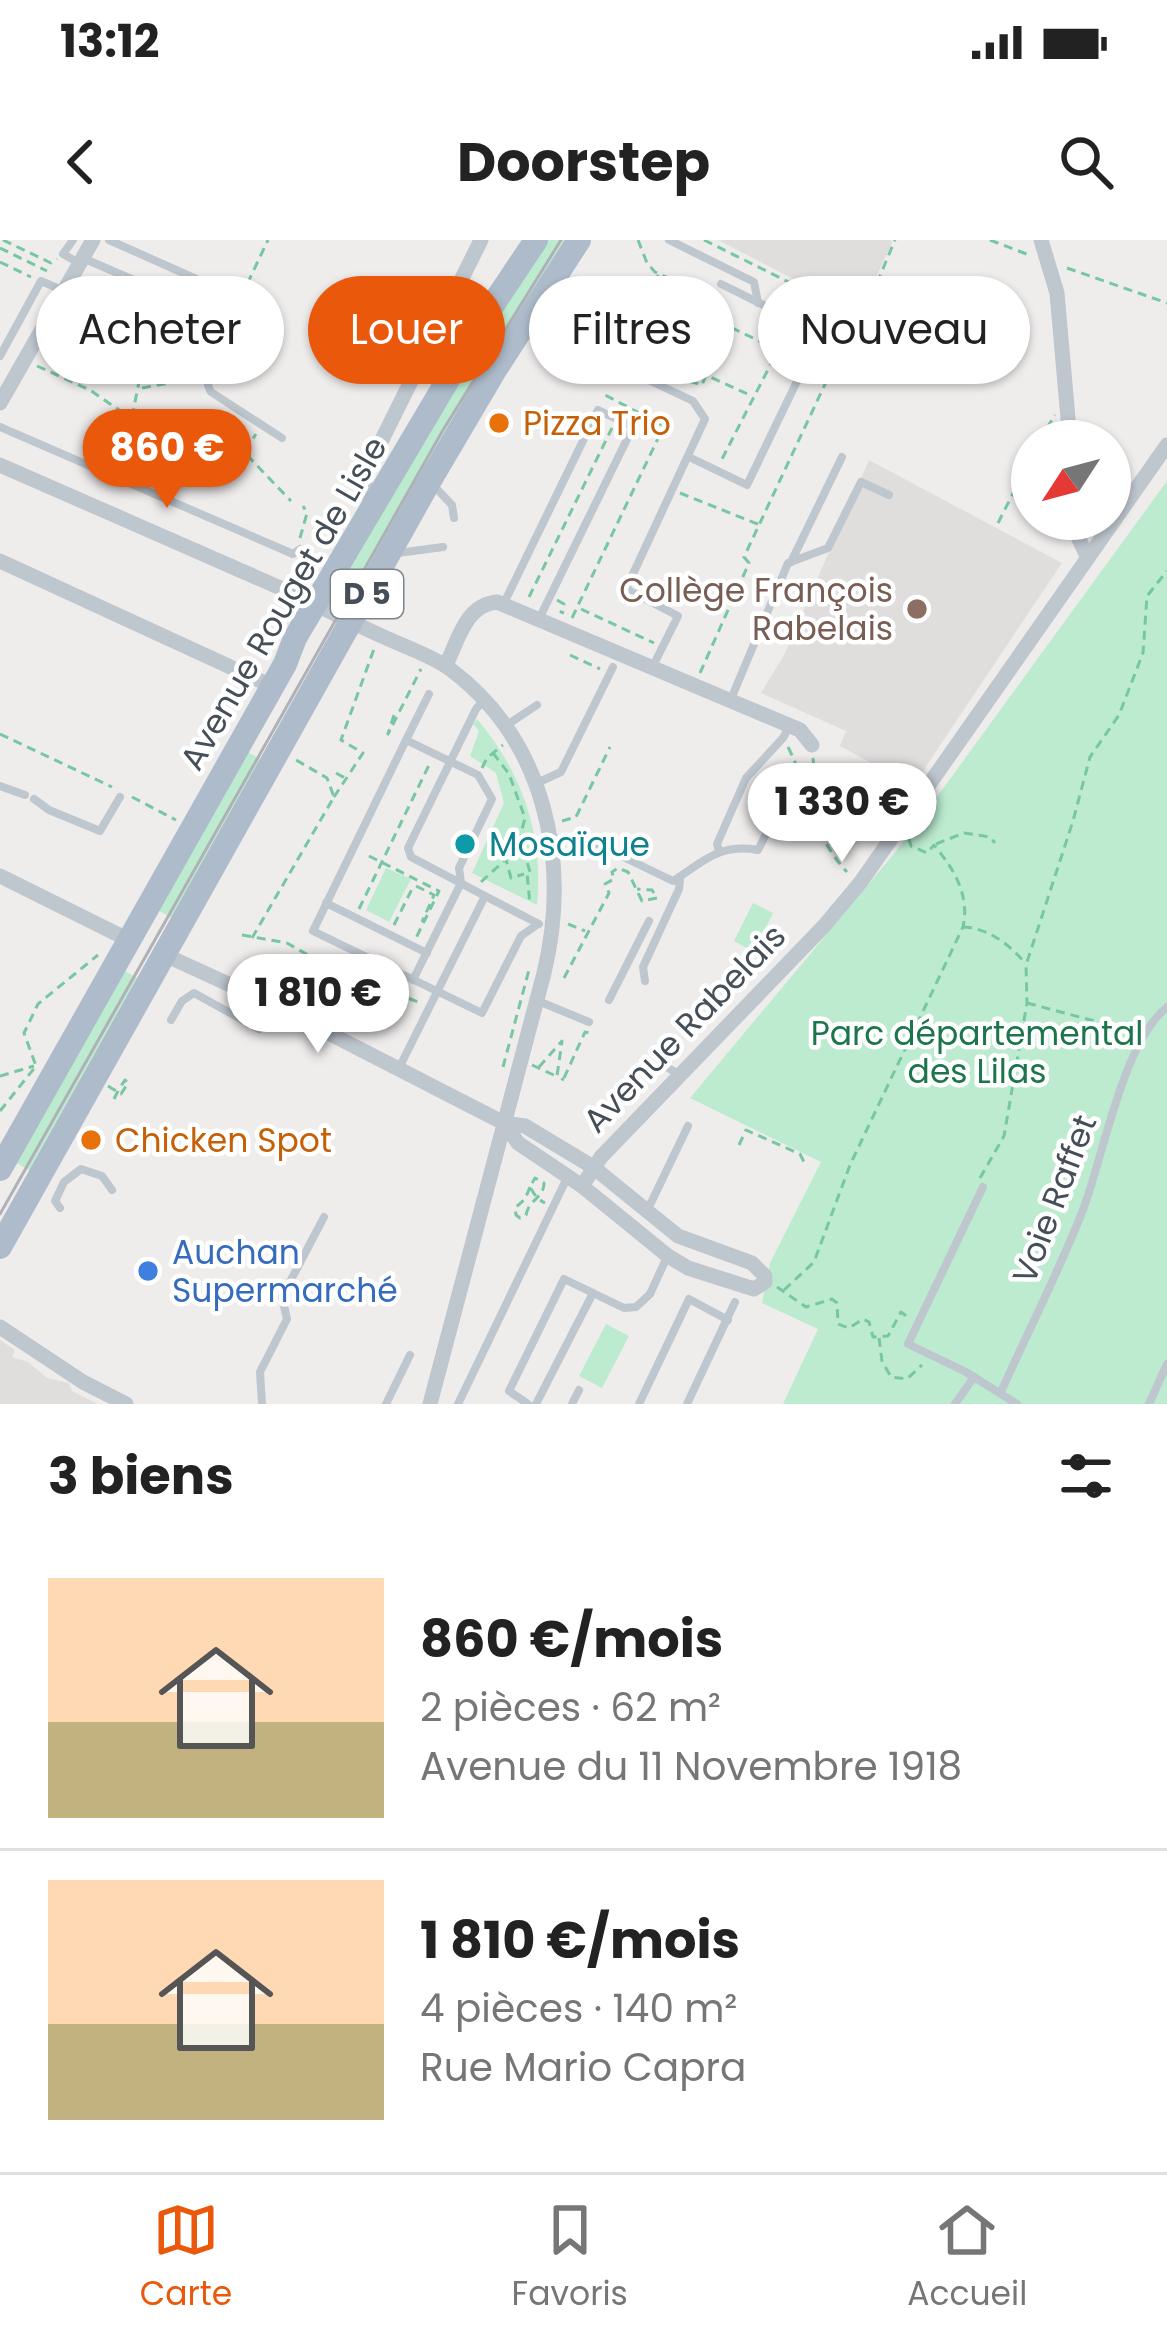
<!DOCTYPE html>
<html lang="fr">
<meta charset="utf-8">
<style>
:root{--surface:#fff;--page:#f2f2f2;--text:#222;--muted:#767676;--line:#e0e0e0;--accent:#ea580c}
body{margin:0;font-family:Poppins,sans-serif;background:var(--page);color:var(--text);height:100vh;display:flex;flex-direction:column;font-size:45px;white-space:nowrap}
*{box-sizing:border-box;margin:0}
p{font-size:39px;color:var(--muted)}
.icon{flex:none;width:66px;height:66px;fill:none;stroke:currentColor;stroke-width:2;stroke-linecap:round;stroke-linejoin:round}
.map{position:relative;height:1164px;overflow:hidden}
.drawer{display:flex;flex-direction:column;background:var(--surface);flex:1}
.drawer>*{flex:none}
.banner{position:absolute;left:36px;top:36px;width:1095px;height:108px;display:flex;gap:24px}
.needle{width:78px;rotate:234deg}
.buttons{position:absolute;left:1011px;top:180px;display:grid;gap:24px}
.buttons a{display:grid;place-items:center;width:120px;height:120px;border-radius:50%;background:var(--surface);box-shadow:0 3px 9px #0004;font-size:60px}
.price{position:absolute;translate:-50% -102px;padding:0 27px;border-radius:42px;background:#fff;color:#222;font-size:39px;line-height:78px;filter:drop-shadow(0 3px 6px #0008)}
.price::after{content:'';position:absolute;left:50%;top:72px;width:36px;height:27px;margin-left:-18px;background:inherit;clip-path:polygon(0 0,100% 0,50% 100%)}
.price.current{background:var(--accent);color:#fff}
ul{padding:0;list-style:none}
li{display:flex;align-items:center;gap:36px;height:300px;padding:0 48px}
li+li{border-top:3px solid var(--line)}
li span{display:grid;place-items:center;flex:none;width:336px;height:240px;border-radius:0px;color:#555}
li>.icon{margin-inline-start:auto}
span .icon{width:144px;height:144px;fill:#fffc;stroke-width:1}
li b{font-size:51px}
h2{display:flex;justify-content:space-between;align-items:center;height:144px;padding:0 48px;font-size:51px}
.pill{padding:0 42px;border-radius:54px;background:var(--surface);box-shadow:0 3px 9px #0004;font-size:42px;line-height:108px}
.pill.current{background:var(--accent);color:#fff}
.status{display:flex;justify-content:space-between;align-items:center;height:84px;padding:0 60px;background:var(--surface);direction:ltr}
.status svg{height:33px;fill:currentColor}
header{display:flex;justify-content:space-between;align-items:center;height:156px;padding:0 48px;background:var(--surface);font-size:54px;font-weight:700}
.tabs{display:flex;justify-content:space-around;align-items:center;height:168px;border-top:3px solid var(--line);background:var(--surface);font-size:33px;color:var(--muted)}
.tabs a{display:grid;justify-items:center;gap:6px}
.tabs .current{color:var(--accent)}
.map>svg:first-child{display:block}
</style>
<div class="status"><b>13:12</b><svg viewBox="0 0 49 12"><path d="M0 12V9h3v3zM5 12V6h3v6zM10 12V3h3v9zM15 12V0h3v12zM26 1h20v11H26zM47 4h2v5h-2z"/></svg></div>
<header><svg class="icon" aria-label="back" viewBox="0 0 24 24"><path d="M15 5l-7 7 7 7"/></svg>Doorstep<svg class="icon" aria-label="search" viewBox="0 0 24 24"><circle cx="10" cy="10" r="6"/><path d="M15 15l6 6"/></svg></header>
<div class="map">
<svg width="1167" height="1164" viewBox="0 0 1167 1164">
<rect width="100%" height="100%" fill="#efecec"/>
<g fill="#e0dddd">
<path d="M718 0H891L892 3 867 56 855 65 840 63Z"/>
<path d="M869 220 1062 323 913 546 840 506 846 491 761 453 784 415Z"/>
<path d="M0 1100 15 1110 12 1117 28 1122 47 1138 69 1143 72 1151 98 1164H0Z"/>
</g>
<g fill="#bcebd0">
<path d="M543 0H571L491 121 472 111Z"/>
<path d="M467 118 487 130 358 358 337 346Z"/>
<path d="M1167 241V1164H783L818 1089 762 1063 770 1023 821 922 690 858 907 598Z"/>
<path d="M477 479C522 532 544 595 537 665L472 633 504 563 496 533 470 516 479 491 473 484Z"/>
<path d="M244 510 265 522 177 681 154 668Z"/>
<path d="M386 628 411 639 389 682 366 670Z"/>
<path d="M753 663 773 673 754 712 734 701Z"/>
<path d="M120 728 142 741 34 933 11 920Z"/>
<path d="M606 1084 629 1096 602 1148 579 1136Z"/>
</g>
<g fill="none" stroke-linecap="round" stroke-linejoin="round">
<g stroke="#77c7a2" stroke-width="3" stroke-dasharray="9 6" stroke-linecap="butt">
<path d="M3 0 51 23 57 19"/>
<path d="M638 0 647 23 655 32 682 44 699 72 778 110 720 223"/>
<path d="M704 0 857 76 869 62 895 0"/>
<path d="M990 0 1029 15"/>
<path d="M0 8 47 31"/>
<path d="M0 22 31 37"/>
<path d="M1067 28 1167 63"/>
<path d="M657 35 669 55 663 65"/>
<path d="M241 57 268 0"/>
<path d="M37 126 90 150 132 179 165 183C177 191 182 207 194 214 208 223 228 209 245 213L291 261"/>
<path d="M663 138 665 134 702 145 706 135 752 156"/>
<path d="M142 148 197 138"/>
<path d="M132 177 145 112 154 94"/>
<path d="M1039 201 1055 175"/>
<path d="M245 211 256 194"/>
<path d="M680 253 760 285"/>
<path d="M998 283 1032 216"/>
<path d="M300 298 307 273 303 266"/>
<path d="M529 357 612 188"/>
<path d="M557 360 564 364 561 372 564 373"/>
<path d="M581 369 654 403"/>
<path d="M572 378 664 186 605 155"/>
<path d="M570 415 600 429"/>
<path d="M700 433 749 323 744 317 857 76"/>
<path d="M394 475 388 494 421 429"/>
<path d="M0 494 112 547"/>
<path d="M788 507C813 556 808 589 847 632"/>
<path d="M493 513 509 534 525 578 520 597 530 632 527 633 530 665"/>
<path d="M813 518 817 556 830 544C823 575 840 583 866 592L879 588"/>
<path d="M482 528 487 518 503 505"/>
<path d="M336 533 345 538"/>
<path d="M132 557 176 580"/>
<path d="M334 557 363 513 341 500 374 409"/>
<path d="M562 581 576 577 610 507"/>
<path d="M489 594 501 601 519 600"/>
<path d="M501 601 511 638 524 634"/>
<path d="M936 604 964 593 990 597 995 603"/>
<path d="M369 616 439 651 416 698"/>
<path d="M481 642 504 621"/>
<path d="M416 646 434 655 422 682"/>
<path d="M359 669 431 521"/>
<path d="M568 684 585 691"/>
<path d="M394 685 414 645"/>
<path d="M963 687C988 688 1009 704 1025 723"/>
<path d="M242 695 287 703 334 730 418 762"/>
<path d="M252 698 334 557 327 538 296 520"/>
<path d="M320 738 336 715"/>
<path d="M564 738 609 653 605 644 614 639 612 632 618 628 628 632 642 661 657 658 652 650 637 649"/>
<path d="M1027 763 1117 787H1138"/>
<path d="M532 825 556 836"/>
<path d="M503 827 530 726"/>
<path d="M539 827 562 801 557 836 564 840"/>
<path d="M0 836 34 826"/>
<path d="M564 838 585 792 590 793"/>
<path d="M108 846 121 854 128 843 125 840 119 849"/>
<path d="M0 871 36 826 24 793 38 764 98 715"/>
<path d="M739 905 746 890 800 914 804 922"/>
<path d="M127 912 131 906 134 908 131 914"/>
<path d="M980 938 1004 896 1027 763 1026 725 1073 581 1090 517 1119 475 1143 413 1147 356 1167 331"/>
<path d="M530 947 525 959 515 968 516 975 520 978 526 975C529 959 544 958 544 943L535 938 530 947C534 954 537 959 545 963"/>
<path d="M777 1047 806 1067 832 1059 837 1063 838 1084 849 1088 863 1079 869 1082 873 1097 888 1096 901 1072 909 1078"/>
<path d="M784 1050 814 1022 850 925 963 687C970 655 954 629 934 605L927 613 911 606 908 596"/>
<path d="M879 1098 882 1121 891 1137 907 1139 922 1125"/>
</g>
<g stroke="#bec6ce" stroke-width="8">
<path d="M73 0 63 14 79 23"/>
<path d="M669 0 754 42 758 63"/>
<path d="M85 19 222 78 234 69 230 54 109 0"/>
<path d="M222 78C224 105 197 128 211 152L282 198"/>
<path d="M0 116 41 41 64 51"/>
<path d="M619 126 693 161 705 179 626 349 678 376 653 426"/>
<path d="M0 187 293 314 300 309"/>
<path d="M689 217 747 245 815 104 808 87 721 44"/>
<path d="M434 246 452 265 454 278"/>
<path d="M398 313 443 307"/>
<path d="M791 322 842 217"/>
<path d="M504 363 598 170 633 187 539 379"/>
<path d="M731 459 788 323 828 308 861 242 889 255"/>
<path d="M484 460 476 469 408 608 411 617 485 656"/>
<path d="M507 485 537 465"/>
<path d="M406 500 313 691 482 773 521 696 538 684"/>
<path d="M537 543 561 532 613 427"/>
<path d="M0 546 25 555"/>
<path d="M34 559 49 570 100 591 120 557"/>
<path d="M553 599 580 596 673 641C703 622 719 603 758 610L766 594"/>
<path d="M719 611 717 604 746 538 783 498 790 485"/>
<path d="M326 663 427 713"/>
<path d="M413 740 461 643 459 628 492 559 478 535 406 500 429 454"/>
<path d="M645 741 643 727 679 649 680 639"/>
<path d="M609 760 649 681"/>
<path d="M538 761 589 782"/>
<path d="M171 780 182 761 194 753 259 789"/>
<path d="M666 827 681 835"/>
<path d="M399 828 485 656 539 684"/>
<path d="M983 947 908 1104 966 1132 1017 1164"/>
<path d="M60 968 55 961 64 942 81 929 102 936 112 950"/>
<path d="M648 969 688 886"/>
<path d="M1001 1152C1028 1091 1060 1030 1084 967 1104 913 1123 803 1167 767"/>
<path d="M262 1164 260 1132 287 1079 282 1057 324 977"/>
<path d="M386 1164 410 1115"/>
<path d="M458 1164 567 938"/>
<path d="M528 1164 509 1151 564 1039 624 1068 636 1067 650 1054 667 1017"/>
<path d="M536 1164 593 1053"/>
<path d="M572 1164 579 1150"/>
<path d="M639 1164 689 1059 728 1080"/>
<path d="M687 1164 735 1062"/>
<path d="M955 1164 974 1137"/>
<path d="M1149 1164 1167 1124"/>
</g>
<g stroke="#bec6ce" stroke-width="15">
<path d="M1041 0 1057 53 1070 201"/>
<path d="M0 163 93 0"/>
<path d="M0 225C87 263 173 301 260 339 302 357 342 378 384 397 405 407 431 415 450 429 545 500 571 621 544 733L430 1164"/>
<path d="M374 267 365 249V234L481 0"/>
<path d="M1077 279 1079 299 1088 318"/>
<path d="M0 321 272 446"/>
<path d="M446 425C458 401 465 365 497 362L800 490 812 505"/>
<path d="M0 636 129 700"/>
<path d="M165 715 272 764 504 883"/>
<path d="M504 883 525 886 593 927 678 996 752 1023 765 1036V1042L754 1049 688 1028 668 1016 582 946 518 903Z"/>
<path d="M582 946 601 917 824 686 860 643 1167 205"/>
<path d="M0 1087 83 1142 126 1164"/>
</g>
<g stroke="#adbbca" stroke-width="24">
<path d="M0 929 285 424 295 398 488 72 536 0"/>
<path d="M0 1007 429 242 495 130 579 0"/>
</g>
<path stroke="#afb1b6" stroke-width="3" d="M0 974 443 190 561 0"/>
<path stroke="#77c7a2" stroke-width="3" stroke-dasharray="9 6" stroke-linecap="butt" d="M114 859 119 849"/>
</g>
<g fill="#e8710a" stroke="#fff" stroke-width="4.5">
<circle cx="499" cy="183" r="12"/>
<circle cx="91" cy="900" r="12"/>
</g>
<circle fill="#8d6e63" stroke="#fff" stroke-width="4.5" cx="917" cy="369" r="12"/>
<circle fill="#0f9aa8" stroke="#fff" stroke-width="4.5" cx="465" cy="604" r="12"/>
<circle fill="#3f7fe0" stroke="#fff" stroke-width="4.5" cx="148" cy="1031" r="12"/>
<g text-anchor="middle" stroke-width="9" stroke-linejoin="round" paint-order="stroke">
<rect fill="#fff" stroke="#7e848a" stroke-width="3" x="331" y="330" width="72" height="48" rx="9"/>
<g font-size="30" font-weight="bold" fill="#464f58">
<text x="367" y="364">D 5</text>
</g>
<g font-size="33" fill="#c56008" stroke="#fff" text-anchor="start">
<text x="523" y="195">Pizza Trio</text>
<text x="115" y="912">Chicken Spot</text>
</g>
<g font-size="33" fill="#785e54" stroke="#fff" text-anchor="end">
<text x="893" y="362">Collège François<tspan x="893" dy="38">Rabelais</tspan></text>
</g>
<g font-size="33" fill="#464f58" stroke="#fff">
<text transform="translate(283 363) rotate(-60)" y="12">Avenue Rouget de Lisle</text>
<text transform="translate(684 788) rotate(-46)" y="12">Avenue Rabelais</text>
<text transform="translate(1054 959) rotate(-69)" y="12">Voie Raffet</text>
</g>
<g font-size="33" fill="#0d838f" stroke="#fff" text-anchor="start">
<text x="489" y="616">Mosaïque</text>
</g>
<g font-size="33" fill="#1c754b" stroke="#fff">
<text x="977" y="805">Parc départemental<tspan x="977" dy="38">des Lilas</tspan></text>
</g>
<g font-size="33" fill="#366cbe" stroke="#fff" text-anchor="start">
<text x="172" y="1024">Auchan<tspan x="172" dy="38">Supermarché</tspan></text>
</g>
</g>
</svg>
<div class="buttons">
<a><svg class="needle" viewBox="-14 -14 28 28"><path d="M0-13l5 13h-10z" fill="#e53935"/><path d="M0 13l5-13h-10z" fill="#767676"/></svg></a>
</div>
<b class="price current" style="left:167px;top:271px">860 €</b>
<b class="price" style="left:842px;top:625px">1 330 €</b>
<b class="price" style="left:318px;top:816px">1 810 €</b>
<div class="banner">
<a class="pill">Acheter</a>
<a class="pill current">Louer</a>
<a class="pill">Filtres</a>
<a class="pill">Nouveau</a>
</div>
</div>
<section class="drawer">
<h2>3 biens<svg class="icon" aria-label="filters" viewBox="0 0 24 24"><path d="M4 7h16M4 17h16"/><circle cx="9" cy="7" r="2"/><circle cx="15" cy="17" r="2"/></svg></h2>
<ul>
<li><span style="background:linear-gradient(#ffd9b3 60%,#c2b280 0)"><svg class="icon" aria-label="home" viewBox="0 0 24 24"><path d="M3 11l9-7 9 7M6 9v11h12V9"/></svg></span><div><b>860 €/mois</b><p>2 pièces · 62 m²</p><p>Avenue du 11 Novembre 1918</p></div></li>
<li><span style="background:linear-gradient(#ffd9b3 60%,#c2b280 0)"><svg class="icon" aria-label="home" viewBox="0 0 24 24"><path d="M3 11l9-7 9 7M6 9v11h12V9"/></svg></span><div><b>1 810 €/mois</b><p>4 pièces · 140 m²</p><p>Rue Mario Capra</p></div></li>
</ul>
</section>
<nav class="tabs">
<a class="current"><svg class="icon" aria-label="map" viewBox="0 0 24 24"><path d="M3 6l6-2 6 2 6-2v14l-6 2-6-2-6 2zM9 4v14M15 6v14"/></svg>Carte</a>
<a><svg class="icon" aria-label="saved" viewBox="0 0 24 24"><path d="M7 4h10v16l-5-4-5 4z"/></svg>Favoris</a>
<a><svg class="icon" aria-label="home" viewBox="0 0 24 24"><path d="M3 11l9-7 9 7M6 9v11h12V9"/></svg>Accueil</a>
</nav>
